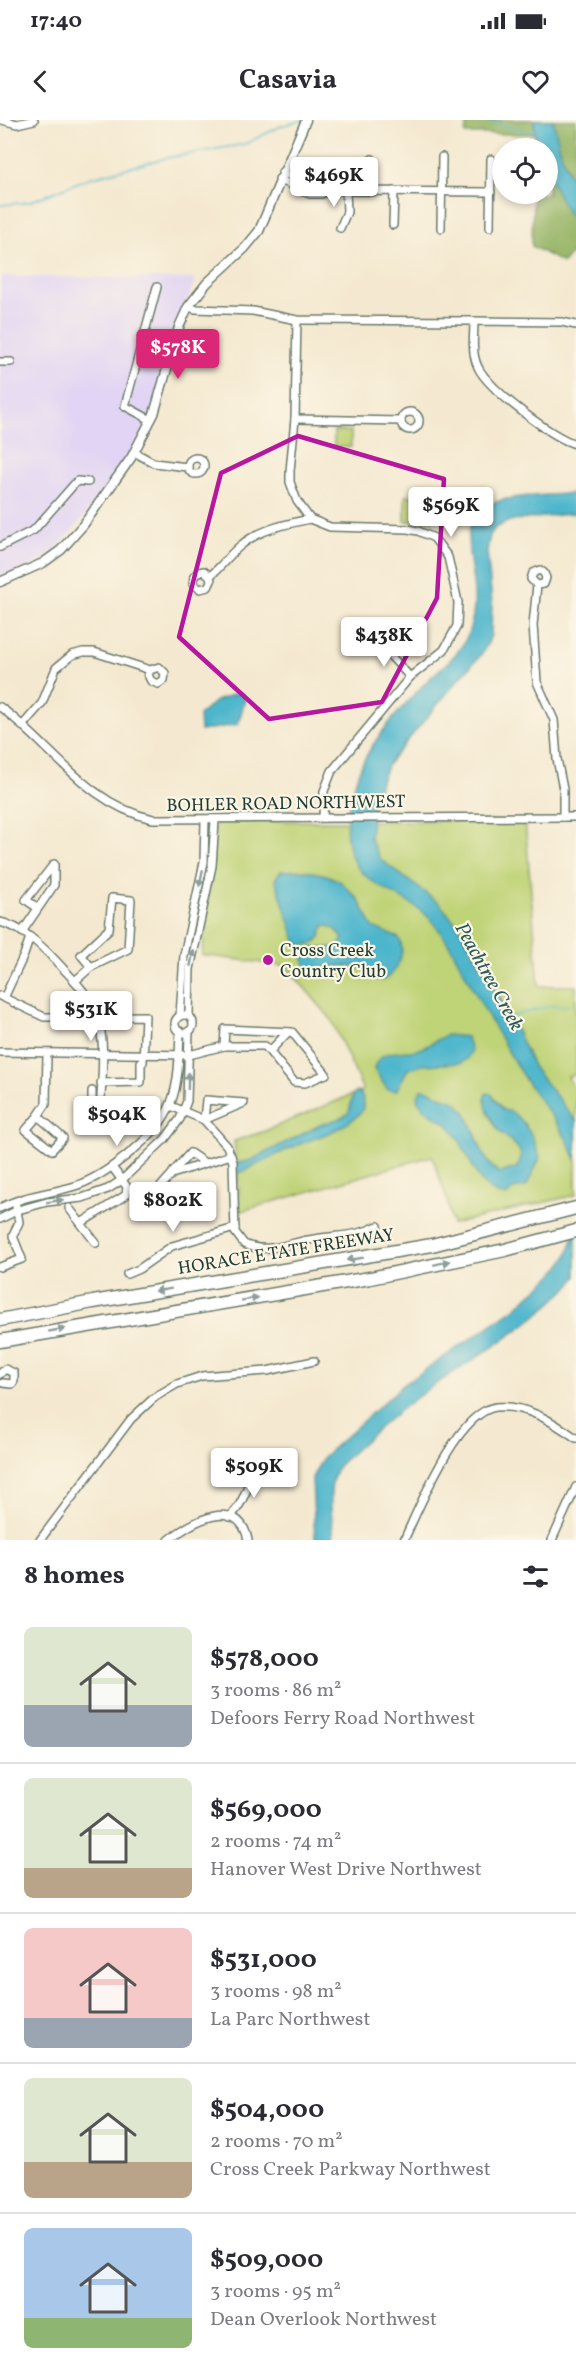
<!DOCTYPE html>
<meta charset="utf-8">
<style>
:root{--surface:#fff;--page:#f2f2f3;--text:#2b2b33;--muted:#7c7c81;--line:#e1e1e2;--accent:#db2777}
body{margin:0;font-family:Vollkorn,serif;background:var(--page);color:var(--text);height:100vh;display:flex;flex-direction:column;font-size:22px;white-space:nowrap}
*{box-sizing:border-box;margin:0}
p{font-size:20px;color:var(--muted)}
.icon{flex:none;width:33px;height:33px;fill:none;stroke:currentColor;stroke-width:2;stroke-linecap:round;stroke-linejoin:round}
.map{position:relative;height:1420px;overflow:hidden}
.drawer{display:flex;flex-direction:column;background:var(--surface);flex:1}
.drawer>*{flex:none}
.fabs{position:absolute;left:492px;top:18px;display:grid;gap:12px}
.fabs a{display:grid;place-items:center;width:66px;height:66px;border-radius:50%;background:var(--surface);box-shadow:0 3px 9px #0003;font-size:30px}
.price{position:absolute;translate:-50% -51px;padding:0 14px;border-radius:6px;background:#fff;color:#222;font-size:20px;line-height:39px;filter:drop-shadow(0 2px 3px #0008)}
.price::after{content:'';position:absolute;left:50%;top:36px;width:18px;height:14px;margin-left:-9px;background:inherit;clip-path:polygon(0 0,100% 0,50% 100%)}
.price.selected{background:var(--accent);color:#fff}
ul{padding:0;list-style:none}
li{display:flex;align-items:center;gap:18px;height:150px;padding:0 24px}
li+li{border-top:2px solid var(--line)}
li span{display:grid;place-items:center;flex:none;width:168px;height:120px;border-radius:9px;color:#555}
li>.icon{margin-inline-start:auto}
span .icon{width:72px;height:72px;fill:#fffc;stroke-width:1}
li b{font-size:26px}
h2{display:flex;justify-content:space-between;align-items:center;height:72px;padding:0 24px;font-size:26px}
.status{display:flex;justify-content:space-between;align-items:center;height:42px;padding:0 30px;background:var(--surface);direction:ltr}
.status svg{height:16px;fill:currentColor}
header{display:flex;justify-content:space-between;align-items:center;height:78px;padding:0 24px;background:var(--surface);font-size:27px;font-weight:700}
.map>svg:first-child{display:block}
</style>
<div class="status"><b>17:40</b><svg viewBox="0 0 49 12"><path d="M0 12V9h3v3zM5 12V6h3v6zM10 12V3h3v9zM15 12V0h3v12zM26 1h20v11H26zM47 4h2v5h-2z"/></svg></div>
<header><svg class="icon" aria-label="back" viewBox="0 0 24 24"><path d="M15 5l-7 7 7 7"/></svg>Casavia<svg class="icon" aria-label="heart" viewBox="0 0 24 24"><path d="M12 20l-8-8c-3-5 5-10 8-4 3-6 11-1 8 4z"/></svg></header>
<div class="map">
<svg width="576" height="1420" viewBox="0 0 576 1420">
<rect width="100%" height="100%" fill="#fcf5e5"/>
<filter id="ink" filterUnits="userSpaceOnUse"><feTurbulence type="fractalNoise" baseFrequency=".0167" numOctaves="2"/><feDisplacementMap in="SourceGraphic" scale="12" xChannelSelector="R" yChannelSelector="G"/><feConvolveMatrix kernelMatrix="1 2 1 2 8 2 1 2 1" color-interpolation-filters="sRGB"/></filter>
<filter id="wash" filterUnits="userSpaceOnUse"><feTurbulence type="fractalNoise" baseFrequency=".008" numOctaves="4" result="noise"/><feDisplacementMap in="SourceGraphic" scale="24" xChannelSelector="R" yChannelSelector="G"/><feGaussianBlur stdDeviation="1.35" result="paint"/><feColorMatrix in="noise" values="0 0 0 0 0 0 0 0 0 0 0 0 0 0 0 0 0 1.4 0 .05"/><feComposite in="paint" operator="in"/></filter>
<g filter="url(#wash)">
<rect width="100%" height="100%" fill="#f4e9d0"/>
<path fill="#e1d4f4" d="M0 156 195 159 171 231 154 294 108 368 52 435 0 463Z"/>
<g fill="#bfd377" stroke="#6f8856" stroke-width="1.5">
<rect x="334" y="311" width="17" height="16"/>
<path d="M405 376H434L433 401H405Z"/>
<path d="M216 701H525L539 866H576V954L568 957 576 972V1075L452 1104 447 1079 432 1036 238 1092 239 1068 234 1021 265 1011 363 970 331 899 286 846 202 835Z"/>
</g>
<path fill="#97b568" stroke="#5b794e" stroke-width="1.5" d="M467 0H576V128L563 143 532 126 533 74H548V28H535V14H465Z"/>
<g fill="#4db6cc" stroke="#367a80" stroke-width="1.5">
<path d="M533 0H553L562 37 576 70V104L567 92 548 54V28H538Z"/>
<path d="M576 373V393L509 401 495 408 490 415 487 431 492 483 491 515 488 523 480 536 458 560 388 644 373 681 370 718 380 739 439 783 459 807 507 890 534 948 576 1001V1040C563 1005 536 979 518 948 502 921 486 893 471 865 459 842 448 819 431 800 408 775 368 769 353 740 341 716 348 683 356 660 367 623 404 585 430 558 444 545 461 533 468 514 473 501 475 488 474 474 473 440 452 393 499 381 522 374 552 376 576 373Z"/>
<path d="M234 574H242L245 579 238 604 200 611 199 595 216 581Z"/>
<path d="M303 750 327 755 341 762 358 779 373 807 399 818C407 833 397 850 385 860L376 859C361 840 332 847 310 848L306 846 303 836 305 829C319 825 336 833 343 819 339 811 333 805 324 806L320 817 313 824 301 825 296 821 275 759 281 751Z"/>
<path d="M447 915 467 917 471 931 467 939 460 943 422 945 408 949 396 971 387 969 374 949C379 928 401 933 417 930 426 928 437 919 447 915Z"/>
<path d="M421 969C431 969 435 974 443 977 448 979 452 979 456 982 478 999 475 1038 500 1053L516 1048C530 1030 510 1022 499 1011 492 1002 484 986 485 975L487 973 491 974 503 990 512 992 523 1002 532 1016 540 1038 526 1067 513 1069 509 1074 505 1076C473 1070 470 1030 452 1009 441 996 424 995 417 978Z"/>
<path d="M359 972C364 978 366 987 360 993 343 1011 315 1017 293 1027 274 1035 256 1046 237 1054L236 1043 249 1041 320 1005 343 997 349 992 353 975Z"/>
<path d="M576 1109V1157L572 1163C532 1205 484 1232 436 1264 401 1287 368 1317 338 1346 326 1368 332 1396 334 1420H315L312 1358 323 1337 403 1265 514 1189 554 1154 567 1137Z"/>
</g>
<g fill="none" stroke-linecap="round" stroke-linejoin="round">
<g stroke="#4db6cc" stroke-width="1.5">
<path d="M483 0 534 13"/>
<path d="M0 85 29 82 89 58 166 38 245 24 281 6 303 0"/>
<path d="M510 897 550 886 576 885"/>
</g>
</g>
</g>
<g filter="url(#ink)">
<g fill="none" stroke-linecap="round" stroke-linejoin="round">
<defs>
<g id="minor">
<path d="M2 0 17 4 34 0"/>
<path d="M282 52 317 68 346 71 491 72"/>
<path d="M279 59 310 74H322L327 69"/>
<path d="M372 72V39"/>
<path d="M393 105 394 71"/>
<path d="M490 107 491 39"/>
<path d="M340 108 347 92 346 71"/>
<path d="M441 108 442 37"/>
<path d="M188 187 195 189 253 191 297 200 474 201"/>
<path d="M297 200 295 299 290 351V362L297 381 310 399 330 407 408 409 418 411 434 418 448 437 458 482 457 506 444 530 410 557 332 651 324 671 323 698"/>
<path d="M576 205 562 202 474 201C474 216 471 233 478 247 487 268 554 319 576 324"/>
<path d="M0 242H11"/>
<circle cx="410" cy="301" r="9"/>
<path d="M295 299 401 301"/>
<path d="M151 300 125 286 157 167"/>
<path d="M134 332 154 343 187 347"/>
<circle cx="196" cy="346" r="8"/>
<path d="M0 427 34 410 77 361 88 362"/>
<path d="M210 456 204 451 199 452 194 456 193 464 200 469 208 467 211 461 210 456C221 447 229 435 240 426 260 409 286 404 310 399"/>
<path d="M537 465 544 464 546 458 544 453 540 450 533 453 531 459 537 465 533 505 537 562 554 600 557 639 563 669V697"/>
<circle cx="371" cy="516" r="7"/>
<path d="M377 521 410 557"/>
<path d="M0 587C51 624 87 685 153 699L576 697"/>
<path d="M22 606 42 583 56 548 72 535 83 532H94L150 550 159 547 165 553 164 560 158 564 151 561 148 555 150 550"/>
<path d="M0 802C22 807 41 825 56 841 67 853 80 865 89 879 110 912 101 958 100 996H92V971"/>
<path d="M22 812 54 765V744L26 780 38 788"/>
<path d="M75 861 91 847 128 829 131 780 112 778 109 809 81 835 91 847"/>
<path d="M0 876 44 897 145 896 143 942H141V962L101 963"/>
<path d="M4 878 24 835 30 817"/>
<circle cx="184" cy="904" r="9"/>
<path d="M180 896 184 835 204 742 205 700"/>
<path d="M189 896 190 849 212 746 215 700"/>
<path d="M225 909 292 912 326 954 305 963 294 962 265 926H224Z"/>
<path d="M270 931 288 912"/>
<path d="M0 932 189 935 224 926"/>
<path d="M206 980 244 983 204 1000Z"/>
<path d="M171 986 204 1000 227 1026 233 1042 235 1112 244 1124C268 1135 290 1122 314 1119 337 1115 356 1117 378 1106"/>
<path d="M38 996 63 1018 52 1030 26 1010Z"/>
<path d="M38 996 46 984 47 934"/>
<path d="M173 1052 190 1033 205 1043"/>
<path d="M147 1082 172 1054 231 1035"/>
<path d="M0 1088C24 1075 49 1074 75 1066 94 1060 111 1048 126 1036 177 996 178 973 180 911"/>
<path d="M69 1088 96 1123"/>
<path d="M0 1099 18 1090 47 1082 82 1078 108 1069 122 1060 165 1019 180 999 187 981 189 911"/>
<path d="M81 1103 126 1075 127 1067 112 1047"/>
<path d="M0 1147 22 1139 13 1116 19 1102 16 1086"/>
<path d="M127 1154 139 1149 172 1126 235 1108"/>
<path d="M0 1254 5 1249 14 1253V1261L12 1264 3 1263"/>
<path d="M229 1397C243 1387 250 1361 254 1345"/>
<path d="M40 1420 131 1299 155 1277 177 1264 202 1256 267 1251 314 1241"/>
<path d="M169 1420C189 1403 239 1374 248 1420"/>
<path d="M404 1420C419 1388 457 1292 496 1287 526 1284 553 1302 576 1318"/>
<path d="M552 1420 576 1367"/>
</g>
<path id="tertiary" d="M0 462 43 443 61 430 84 404 131 338 154 294 179 207 188 187 207 163 245 128 259 111 306 0"/>
<g id="motorway">
<path d="M0 1200 93 1182 432 1125 576 1088"/>
<path d="M0 1221 370 1158 505 1130 576 1111"/>
</g>
</defs>
<use href="#minor" stroke="#6a796b" stroke-width="10"/>
<use href="#tertiary" stroke="#6a796b" stroke-width="11"/>
<use href="#motorway" stroke="#6a796b" stroke-width="15"/>
<use href="#minor" stroke="#fff" stroke-width="7"/>
<use href="#tertiary" stroke="#fff" stroke-width="8"/>
<use href="#motorway" stroke="#fff" stroke-width="12"/>
</g>
<defs><path id="oneway-solid" d="M-6-.8H1V-3.2L6.5 0L1 3.2V.8H-6Z" transform="scale(1.5)"/></defs>
<g fill="#8f9e9a">
<use href="#oneway-solid" transform="translate(201 758) rotate(102)"/>
<use href="#oneway-solid" transform="translate(192 838) rotate(-79)"/>
<use href="#oneway-solid" transform="translate(188 961) rotate(-89)"/>
<use href="#oneway-solid" transform="translate(55 1081) rotate(-9)"/>
<use href="#oneway-solid" transform="translate(355 1139) rotate(171)"/>
<use href="#oneway-solid" transform="translate(442 1143) rotate(-12)"/>
<use href="#oneway-solid" transform="translate(163 1170) rotate(171)"/>
<use href="#oneway-solid" transform="translate(250 1179) rotate(-10)"/>
<use href="#oneway-solid" transform="translate(57 1210) rotate(-10)"/>
</g>
</g>
<path fill="none" stroke="#b5179e" stroke-width="4.5" stroke-linejoin="round" d="M298 316 444 359 437 478 382 582 269 599 179 517 221 353Z"/>
<circle fill="#b5179e" stroke="#fcf5e5" stroke-width="2" cx="268" cy="840" r="6"/>
<g text-anchor="middle" stroke-width="4.5" stroke-linejoin="round" paint-order="stroke">
<g font-size="18" fill="#1f3d34" stroke="#fcf5e5">
<text transform="translate(286 683) rotate(-1)" y="6">BOHLER ROAD NORTHWEST</text>
<text transform="translate(286 1131) rotate(-9)" y="6">HORACE E TATE FREEWAY</text>
</g>
<g font-size="18" fill="#1f3d34" stroke="#fcf5e5" text-anchor="start">
<text x="280" y="836">Cross Creek<tspan x="280" dy="21">Country Club</tspan></text>
</g>
<g font-size="20" font-style="italic" fill="#2a5b5a" stroke="#fcf5e5">
<text transform="translate(490 856) rotate(61)" y="7">Peachtree Creek</text>
</g>
</g>
</svg>
<div class="fabs">
<a><svg class="icon" aria-label="locate" viewBox="0 0 24 24"><circle cx="12" cy="12" r="6"/><path d="M12 2v4M12 18v4M2 12h4M18 12h4"/></svg></a>
</div>
<b class="price" style="left:334px;top:88px">$469K</b>
<b class="price selected" style="left:178px;top:260px">$578K</b>
<b class="price" style="left:451px;top:418px">$569K</b>
<b class="price" style="left:384px;top:548px">$438K</b>
<b class="price" style="left:91px;top:922px">$531K</b>
<b class="price" style="left:117px;top:1027px">$504K</b>
<b class="price" style="left:173px;top:1113px">$802K</b>
<b class="price" style="left:254px;top:1379px">$509K</b>
</div>
<section class="drawer">
<h2>8 homes<svg class="icon" aria-label="filters" viewBox="0 0 24 24"><path d="M4 7h16M4 17h16"/><circle cx="9" cy="7" r="2"/><circle cx="15" cy="17" r="2"/></svg></h2>
<ul>
<li><span style="background:linear-gradient(#dfe7d0 65%,#9aa5b1 0)"><svg class="icon" aria-label="home" viewBox="0 0 24 24"><path d="M3 11l9-7 9 7M6 9v11h12V9"/></svg></span><div><b>$578,000</b><p>3 rooms · 86 m²</p><p>Defoors Ferry Road Northwest</p></div></li>
<li><span style="background:linear-gradient(#dfe7d0 75%,#b9a48a 0)"><svg class="icon" aria-label="home" viewBox="0 0 24 24"><path d="M3 11l9-7 9 7M6 9v11h12V9"/></svg></span><div><b>$569,000</b><p>2 rooms · 74 m²</p><p>Hanover West Drive Northwest</p></div></li>
<li><span style="background:linear-gradient(#f6c9c9 75%,#9aa5b1 0)"><svg class="icon" aria-label="home" viewBox="0 0 24 24"><path d="M3 11l9-7 9 7M6 9v11h12V9"/></svg></span><div><b>$531,000</b><p>3 rooms · 98 m²</p><p>La Parc Northwest</p></div></li>
<li><span style="background:linear-gradient(#dfe7d0 70%,#b9a48a 0)"><svg class="icon" aria-label="home" viewBox="0 0 24 24"><path d="M3 11l9-7 9 7M6 9v11h12V9"/></svg></span><div><b>$504,000</b><p>2 rooms · 70 m²</p><p>Cross Creek Parkway Northwest</p></div></li>
<li><span style="background:linear-gradient(#a9c7e8 75%,#8fb573 0)"><svg class="icon" aria-label="home" viewBox="0 0 24 24"><path d="M3 11l9-7 9 7M6 9v11h12V9"/></svg></span><div><b>$509,000</b><p>3 rooms · 95 m²</p><p>Dean Overlook Northwest</p></div></li>
</ul>
</section>
